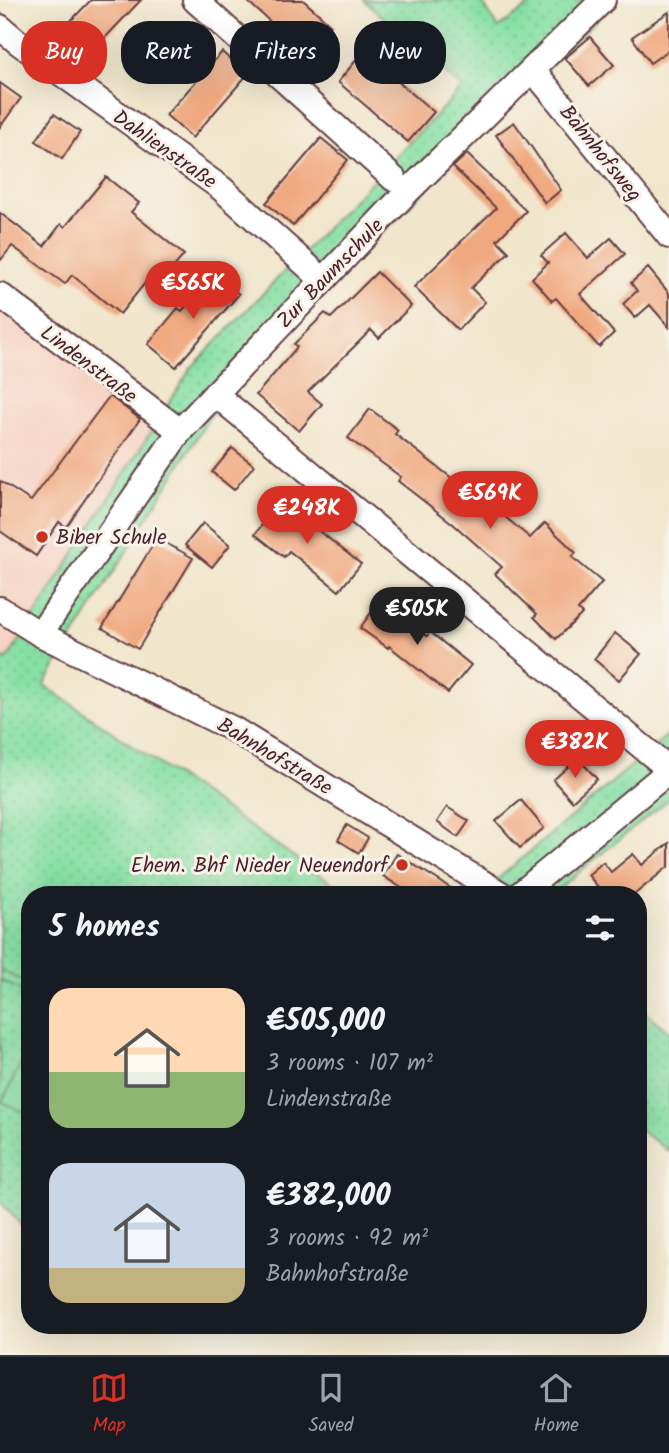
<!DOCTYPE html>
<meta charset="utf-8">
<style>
:root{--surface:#171b24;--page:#20242c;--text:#f1f3f6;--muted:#9ea1a6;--line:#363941;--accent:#d93025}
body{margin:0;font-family:Kalam,sans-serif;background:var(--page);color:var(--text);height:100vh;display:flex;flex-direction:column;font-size:26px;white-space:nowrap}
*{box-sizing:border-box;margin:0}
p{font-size:23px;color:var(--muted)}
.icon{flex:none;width:38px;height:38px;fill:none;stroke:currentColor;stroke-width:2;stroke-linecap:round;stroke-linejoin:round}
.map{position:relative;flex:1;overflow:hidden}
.sheet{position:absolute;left:21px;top:886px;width:626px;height:448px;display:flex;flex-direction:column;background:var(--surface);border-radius:28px;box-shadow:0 7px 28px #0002}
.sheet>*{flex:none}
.banner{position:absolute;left:21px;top:21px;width:628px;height:63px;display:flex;gap:14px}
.price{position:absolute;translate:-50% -60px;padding:0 16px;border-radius:24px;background:var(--accent);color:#fff;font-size:23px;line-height:46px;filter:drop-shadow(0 2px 4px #0008)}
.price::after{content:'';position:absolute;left:50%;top:42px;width:21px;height:16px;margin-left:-10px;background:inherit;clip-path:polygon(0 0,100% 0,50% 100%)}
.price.current{background:#222;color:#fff}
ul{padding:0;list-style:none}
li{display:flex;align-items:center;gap:21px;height:175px;padding:0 28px}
li span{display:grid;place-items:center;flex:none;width:196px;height:140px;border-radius:21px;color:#555}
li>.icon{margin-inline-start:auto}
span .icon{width:84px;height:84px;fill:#fffc;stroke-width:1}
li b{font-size:30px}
h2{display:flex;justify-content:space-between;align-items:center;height:84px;padding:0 28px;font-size:30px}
.tag{padding:0 24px;border-radius:28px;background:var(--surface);box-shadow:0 7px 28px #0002;font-size:24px;line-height:63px}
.tag.current{background:var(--accent);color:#fff}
.dock{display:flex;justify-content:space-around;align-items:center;height:98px;border-top:2px solid var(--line);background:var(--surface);font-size:19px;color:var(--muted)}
.dock a{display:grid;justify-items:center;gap:4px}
.dock .current{color:var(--accent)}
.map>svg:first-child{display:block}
</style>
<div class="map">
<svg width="669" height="1355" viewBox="0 0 669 1355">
<defs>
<pattern id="green-dots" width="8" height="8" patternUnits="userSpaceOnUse" patternTransform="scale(1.75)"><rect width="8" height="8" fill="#87e0a5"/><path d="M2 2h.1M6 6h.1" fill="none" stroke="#76c08e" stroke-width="1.8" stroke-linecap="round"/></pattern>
</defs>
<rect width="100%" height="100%" fill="#f7f3e8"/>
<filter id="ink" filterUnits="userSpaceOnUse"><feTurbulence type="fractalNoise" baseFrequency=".0143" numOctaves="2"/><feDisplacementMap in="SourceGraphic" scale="14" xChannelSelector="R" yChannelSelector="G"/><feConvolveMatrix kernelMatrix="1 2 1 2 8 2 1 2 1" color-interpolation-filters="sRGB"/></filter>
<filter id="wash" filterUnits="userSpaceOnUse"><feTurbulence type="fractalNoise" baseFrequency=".00686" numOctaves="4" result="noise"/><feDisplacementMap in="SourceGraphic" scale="28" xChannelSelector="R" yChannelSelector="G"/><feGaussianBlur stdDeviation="1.57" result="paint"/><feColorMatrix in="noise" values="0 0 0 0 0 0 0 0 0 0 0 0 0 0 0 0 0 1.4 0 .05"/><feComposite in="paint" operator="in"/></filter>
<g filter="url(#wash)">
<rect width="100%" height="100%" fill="#f1e6cc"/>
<path fill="#f6d2c3" d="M0 300 160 419 7 660 0 656Z"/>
<g fill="url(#green-dots)" stroke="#688068" stroke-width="2">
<path d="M364 0H481L498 28 537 0H616L230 384 44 685 348 894H30V1235L0 1201V656L7 660 191 368 462 88Z"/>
<path d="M669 734V799L552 894H480Z"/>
<path d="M639 1007 669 1032V1151L639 1130Z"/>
</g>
<g fill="#87e0a5" stroke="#688068" stroke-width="2">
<path d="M0 970 30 984V995L0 980Z"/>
<path d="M30 1045V1115L2 1102Z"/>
</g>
<g id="blocks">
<g fill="#f0a87f">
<path d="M91 0H141L82 62 55 37Z"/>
<path d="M246 0H303L331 25 306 54Z"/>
<path d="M669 12V50L650 63 632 37Z"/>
<path d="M590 37 614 65 589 86 565 58Z"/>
<path d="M222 52 247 75 192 138 166 115Z"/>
<path d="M363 52 434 112 408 142 338 82Z"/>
<path d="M0 83 21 98 0 127Z"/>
<path d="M54 114 80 132 62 159 36 141Z"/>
<path d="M514 122 561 190 545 203 496 135Z"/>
<path d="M321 138 348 160 293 226 266 203Z"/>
<path d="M467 154 526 211 497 240 509 252 471 288 485 302 458 330 414 287 496 208 453 167Z"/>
<path d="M106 177 139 203 131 212 184 255 162 281 153 273 120 314 72 275 65 284 12 246 0 261V213L44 246 61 224 65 227Z"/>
<path d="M566 233 588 258 611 238 625 254 580 294 614 333 599 347 556 298 552 301 532 278 548 263 541 255Z"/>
<path d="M648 268 669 293V327L650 305 635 318 623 304 637 291 631 283Z"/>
<path d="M377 272 411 306 379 338 371 330 308 392 322 404 299 431 256 395 297 347 294 344 325 313 331 318Z"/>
<path d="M214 273 239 294 176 367 148 344 178 308 182 311Z"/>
<path d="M111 397 140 419 66 527 59 522 36 556 0 531V481L31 501 108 398Z"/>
<path d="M370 409 398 430 395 434 475 496 477 493 530 538 545 523 576 553 572 557 602 582 578 610 582 614 556 639 534 617 537 614 495 574 502 567 452 523 398 481 401 477 348 438Z"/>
<path d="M232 448 254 465 234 490 212 472Z"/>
<path d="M281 501 361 564 339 591 289 551 284 557 255 534Z"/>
<path d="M203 523 230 545 212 567 185 545Z"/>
<path d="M157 538 193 558 138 649 102 628Z"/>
<path d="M379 602 427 636 430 632 471 665 448 693 389 646 388 648 360 628Z"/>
<path d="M615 633 641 654 619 680 594 659Z"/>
<path d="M578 758 597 779 572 801 553 780Z"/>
<path d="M521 800 544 828 520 848 496 821Z"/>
<path d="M447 807 469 821 458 837 437 822Z"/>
<path d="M347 825 368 838 359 853 338 840Z"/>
<path d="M669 843V866L635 894H604L588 875 603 862 611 872 633 854 642 865Z"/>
<path d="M397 854 460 894H411L383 876Z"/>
</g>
</g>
</g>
<g filter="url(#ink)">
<use href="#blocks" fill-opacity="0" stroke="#633d43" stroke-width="2"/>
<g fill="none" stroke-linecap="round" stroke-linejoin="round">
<defs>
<g id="minor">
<path d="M195 0 394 179"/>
<path d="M0 27 19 43 221 188 323 280"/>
<path d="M533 70 669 236"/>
<path d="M0 295 180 431"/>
<path d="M215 394 669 769"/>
<path d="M0 609 40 634 180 431 408 191 603 0"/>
<path d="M40 634 233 729 501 894"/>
<path d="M520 894 669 771"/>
</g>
</defs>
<use href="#minor" stroke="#633d43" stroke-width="28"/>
<use href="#minor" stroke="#fff" stroke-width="24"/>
</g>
</g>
<g fill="#c8321e" stroke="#f7f3e8" stroke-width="2.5">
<circle cx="42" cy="537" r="7"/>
<circle cx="402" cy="865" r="7"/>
</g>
<g text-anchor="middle" stroke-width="6" stroke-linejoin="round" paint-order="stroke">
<g font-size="21" fill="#4a1f2b" stroke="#f7f3e8">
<text transform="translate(165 149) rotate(35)" y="7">Dahlienstraße</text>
<text transform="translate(601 153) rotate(51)" y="7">Bahnhofsweg</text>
<text transform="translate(330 273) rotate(-46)" y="7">Zur Baumschule</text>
<text transform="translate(89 364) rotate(37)" y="7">Lindenstraße</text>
<text transform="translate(275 756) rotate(31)" y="7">Bahnhofstraße</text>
</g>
<g font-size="21" fill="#4a1f2b" stroke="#f7f3e8" text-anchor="start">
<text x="56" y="544">Biber Schule</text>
<text x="388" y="872" text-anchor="end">Ehem. Bhf Nieder Neuendorf</text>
</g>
</g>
</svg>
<b class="price" style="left:193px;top:321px">€565K</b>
<b class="price" style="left:490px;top:531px">€569K</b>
<b class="price" style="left:307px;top:546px">€248K</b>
<b class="price current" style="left:417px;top:647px">€505K</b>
<b class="price" style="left:575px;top:780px">€382K</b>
<div class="banner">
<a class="tag current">Buy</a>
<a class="tag">Rent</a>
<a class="tag">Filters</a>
<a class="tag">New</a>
</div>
<section class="sheet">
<h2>5 homes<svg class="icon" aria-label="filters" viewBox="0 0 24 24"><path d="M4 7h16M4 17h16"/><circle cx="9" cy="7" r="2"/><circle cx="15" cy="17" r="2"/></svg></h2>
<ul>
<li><span style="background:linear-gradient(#ffd9b3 60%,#8fb573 0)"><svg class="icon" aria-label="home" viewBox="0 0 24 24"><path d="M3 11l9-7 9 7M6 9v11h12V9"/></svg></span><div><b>€505,000</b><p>3 rooms · 107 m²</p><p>Lindenstraße</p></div></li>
<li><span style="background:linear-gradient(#c9d6e8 75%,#c2b280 0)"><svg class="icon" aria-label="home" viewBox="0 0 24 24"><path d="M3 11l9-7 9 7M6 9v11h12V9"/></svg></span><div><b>€382,000</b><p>3 rooms · 92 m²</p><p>Bahnhofstraße</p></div></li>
</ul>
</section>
</div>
<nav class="dock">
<a class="current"><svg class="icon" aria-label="map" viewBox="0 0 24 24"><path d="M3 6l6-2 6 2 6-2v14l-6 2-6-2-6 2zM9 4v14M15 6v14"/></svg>Map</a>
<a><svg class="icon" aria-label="saved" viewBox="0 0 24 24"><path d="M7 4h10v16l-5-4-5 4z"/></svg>Saved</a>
<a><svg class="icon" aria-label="home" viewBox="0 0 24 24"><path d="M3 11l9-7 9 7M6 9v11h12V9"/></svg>Home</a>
</nav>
